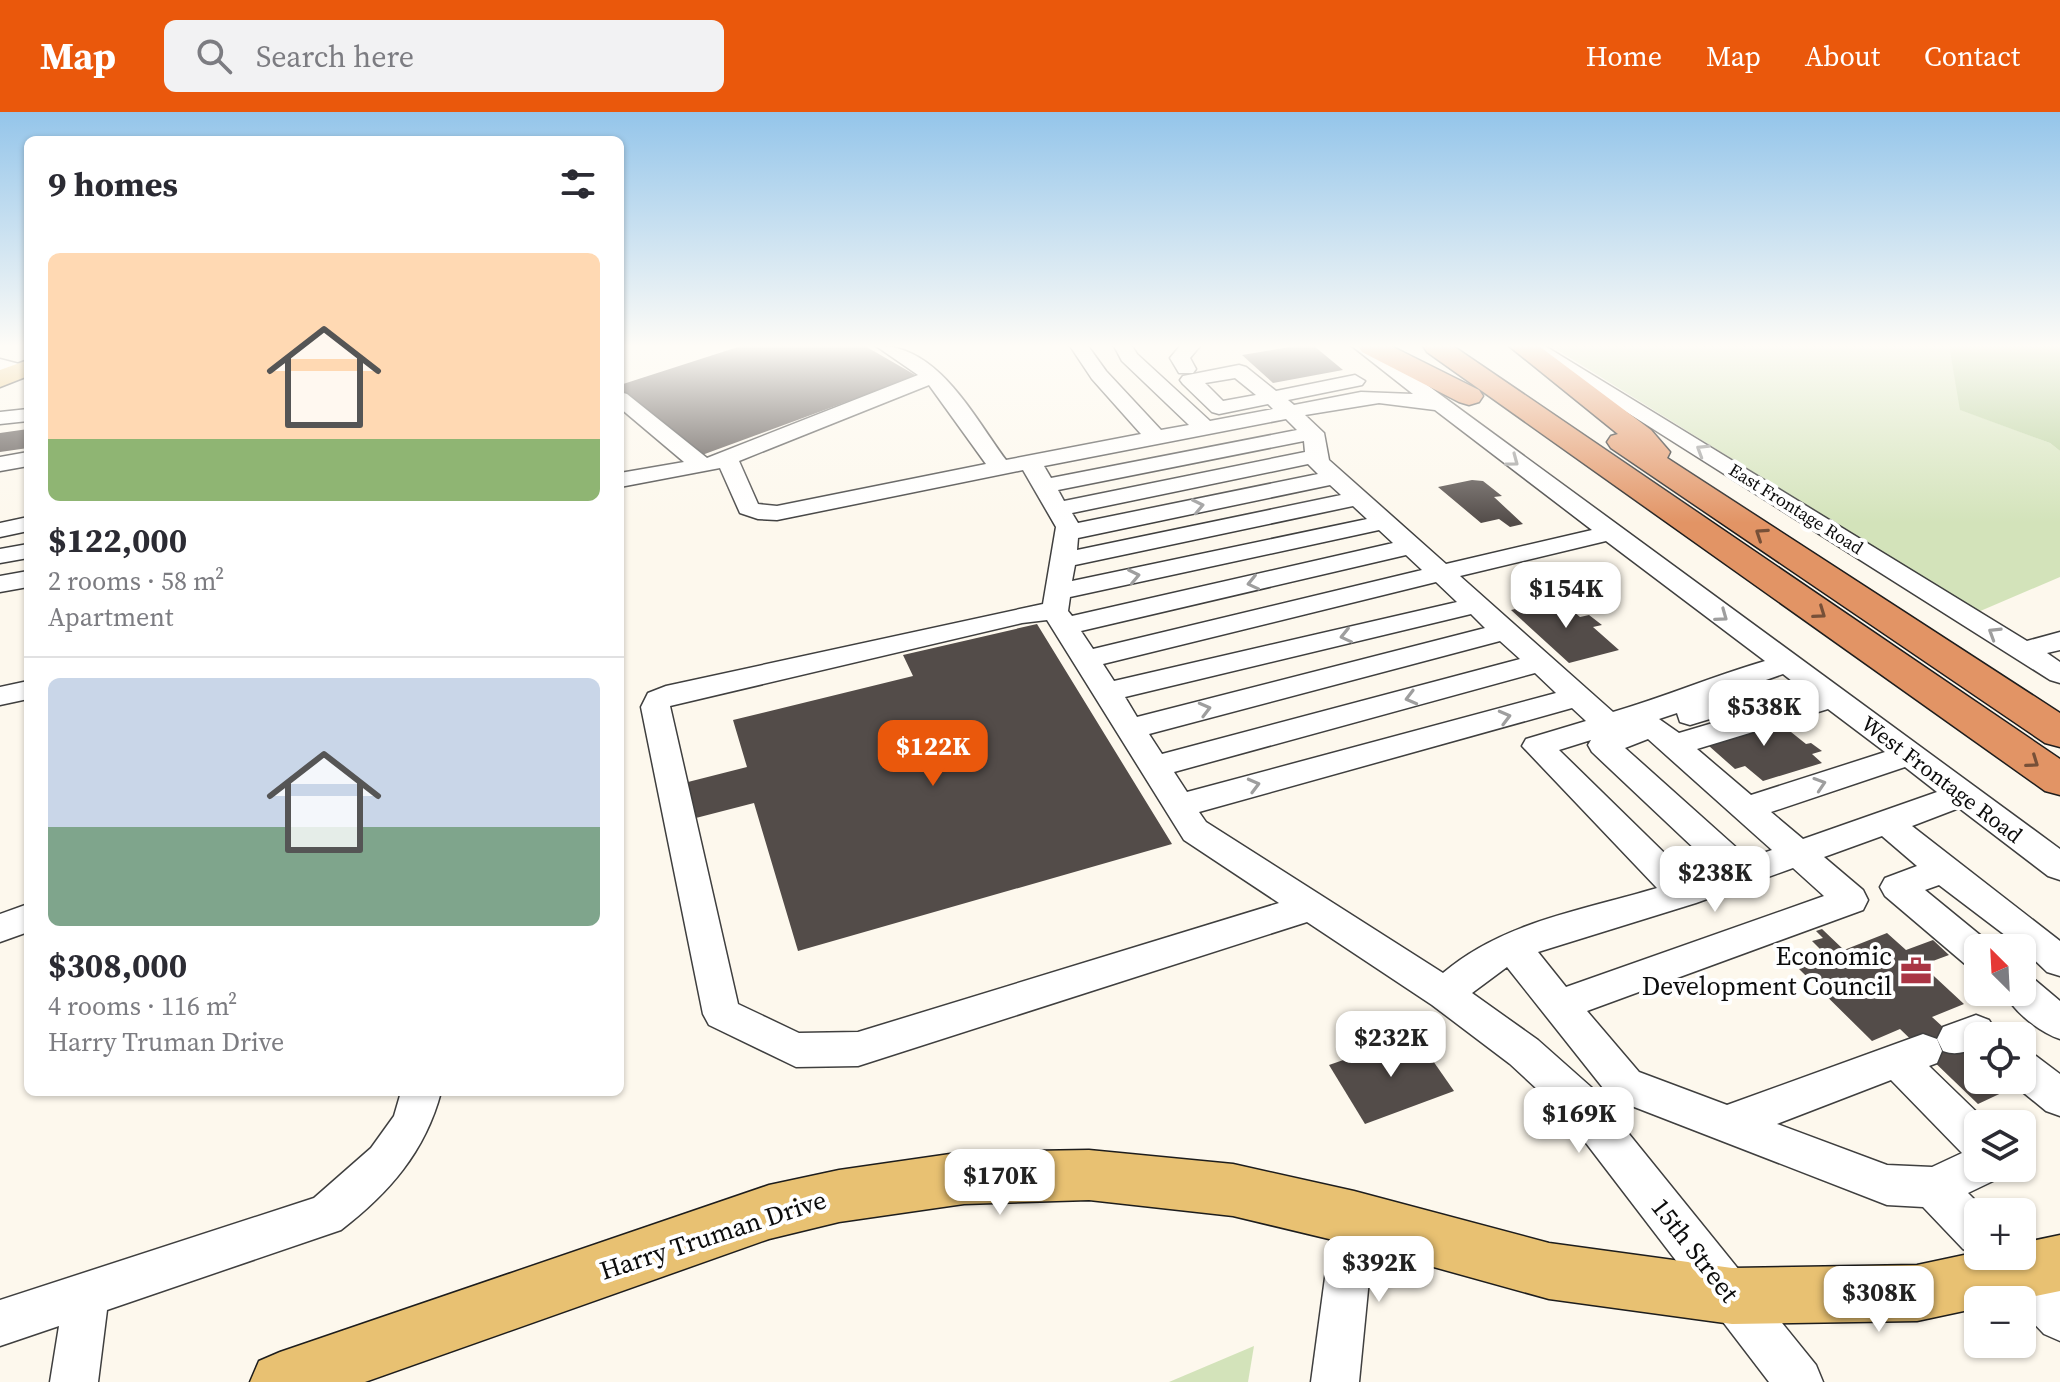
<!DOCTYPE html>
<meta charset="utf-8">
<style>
:root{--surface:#fff;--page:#f2f2f3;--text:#2b2b33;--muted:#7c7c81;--line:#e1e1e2;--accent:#ea580c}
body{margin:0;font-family:"Source Serif 4",serif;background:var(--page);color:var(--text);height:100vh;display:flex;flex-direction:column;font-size:30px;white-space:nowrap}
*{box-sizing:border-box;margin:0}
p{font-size:26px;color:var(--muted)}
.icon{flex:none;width:44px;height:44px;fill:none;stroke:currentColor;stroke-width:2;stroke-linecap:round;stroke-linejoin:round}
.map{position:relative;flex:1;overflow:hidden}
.details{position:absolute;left:24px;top:24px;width:600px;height:960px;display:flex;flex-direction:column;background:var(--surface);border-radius:12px;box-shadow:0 2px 6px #0004}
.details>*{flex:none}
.needle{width:52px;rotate:336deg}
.fabs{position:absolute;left:1964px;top:822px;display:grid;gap:16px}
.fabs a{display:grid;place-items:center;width:72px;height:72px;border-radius:12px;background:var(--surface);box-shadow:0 2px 6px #0004;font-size:40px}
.price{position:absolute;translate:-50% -68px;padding:0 18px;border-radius:16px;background:#fff;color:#222;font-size:26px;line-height:52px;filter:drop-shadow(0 2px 4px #0008)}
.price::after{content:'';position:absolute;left:50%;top:48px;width:24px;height:18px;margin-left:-12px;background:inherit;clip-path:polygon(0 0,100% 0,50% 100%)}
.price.current{background:var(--accent);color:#fff}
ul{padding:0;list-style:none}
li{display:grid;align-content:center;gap:16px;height:424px;padding:0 24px}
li+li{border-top:2px solid var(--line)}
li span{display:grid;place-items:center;height:248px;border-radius:12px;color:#555}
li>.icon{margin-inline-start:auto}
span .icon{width:144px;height:144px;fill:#fffc;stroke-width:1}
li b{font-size:34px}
h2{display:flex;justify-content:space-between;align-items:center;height:96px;padding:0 24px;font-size:34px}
header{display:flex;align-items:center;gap:48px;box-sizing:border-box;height:112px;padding:0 40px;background:var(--accent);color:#fff}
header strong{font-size:38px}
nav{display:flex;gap:44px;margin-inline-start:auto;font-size:28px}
.search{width:560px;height:72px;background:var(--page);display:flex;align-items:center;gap:20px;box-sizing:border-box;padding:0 28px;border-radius:12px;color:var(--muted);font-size:30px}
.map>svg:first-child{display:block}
</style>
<header>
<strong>Map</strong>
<div class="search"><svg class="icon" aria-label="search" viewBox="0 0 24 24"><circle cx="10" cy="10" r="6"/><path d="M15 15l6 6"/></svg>Search here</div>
<nav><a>Home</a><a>Map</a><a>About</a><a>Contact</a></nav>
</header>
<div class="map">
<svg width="2060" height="1270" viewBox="0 0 2060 1270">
<rect width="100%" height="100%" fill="#fdf8ed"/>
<g fill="#d3e3ba">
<path d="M1551 234H1949L1961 298 2050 331 2060 339V465L1978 500Z"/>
<path d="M1254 1234 1248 1270H1169Z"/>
</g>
<path fill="#b8d19c" d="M1949 234H2060V339L2050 331 1960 298Z"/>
<g fill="#534c49">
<path d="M741 234H865L917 264 702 343 620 277V273Z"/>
<path d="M1296 234H1314L1343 258 1273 271 1242 243Z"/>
<path d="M28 317V336L0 340V321Z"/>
<path d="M1472 368 1483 369 1502 384 1494 385 1523 412 1510 415 1499 407 1481 411 1438 375Z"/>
<path d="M1558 486 1580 505 1589 503 1602 513 1593 515 1619 538 1569 551 1511 498Z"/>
<path d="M1037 512 1172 732 798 839 754 691 692 707 684 671 747 655 733 608 913 564 903 543Z"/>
<path d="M1731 597 1758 619 1781 612 1806 632 1811 631 1822 639 1812 642 1822 651 1763 669 1745 654 1735 657 1709 634 1739 625 1712 603Z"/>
<path d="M1822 817 1844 838 1887 821 1906 838 1933 828 1949 843 1922 853 1964 892 1932 905 1978 947V968H2000L2010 977 1978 992 1900 917 1872 929 1798 856 1828 845 1812 829 1823 826 1816 819Z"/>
<path d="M1415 923 1454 979 1365 1012 1329 953Z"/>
</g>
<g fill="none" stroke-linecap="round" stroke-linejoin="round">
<defs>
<g id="minor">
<path d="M876 234C937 231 974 305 1006 348L1141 322 1092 267 1070 234H1088L1106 259 1161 318 1189 313 1122 249 1114 234H1132L1137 242 1210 309 1273 297 1268 292 1219 302 1212 300 1183 272 1180 268 1183 264 1239 253 1246 255 1276 279 1355 263 1365 269 1362 273 1288 288 1294 293 1361 280 1413 282 1352 234H1374L2060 737V768L2048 764 1959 696 1912 714 2060 829V864L2047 860 2022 836 1939 773 1925 778 1991 832 1993 836H1978V857L1965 852 1885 784 1880 775 1885 766 1917 754 1882 724 1824 745 1863 778 1868 788 1863 798 1587 899 1639 960 1727 993 1923 922 1937 927 1942 939 1937 951 1929 954 1989 1012H1978V1056H1998L1993 1069 1968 1081 1987 1100H1978V1144H2022V1136L2060 1174V1229L2044 1222 2022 1199V1188H2011L1983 1160 1977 1143 1963 1137 1923 1095 1887 1093 1611 986 1507 855 1472 881 1538 928 1591 975 1816 1253 1823 1270H1769L1563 1001 1510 952 1432 893 1307 810 858 954 796 955 709 913 703 902 641 595 648 581 666 574 1043 492 1056 415 1023 358 777 408 758 407 740 401 720 356 620 375V361L684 350 620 296V280L627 282 707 346 918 263ZM1235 266 1256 283 1223 289 1205 271ZM929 273 986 352 777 394 758 392 739 349ZM1379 291 1435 298 1592 418 1446 452 1329 348 1324 321 1305 303ZM1286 307 1297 318 1051 366 1044 354ZM1304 329 1305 340 1064 389 1058 378ZM1308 352 1318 362 1078 411 1072 401ZM1330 373 1341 383 1077 438 1078 426ZM1353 394 1367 407 1072 469 1075 453ZM1379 418 1393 431 1072 504 1068 499 1070 485ZM1606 429 1765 549C1713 564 1665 585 1613 600L1460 464ZM1406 443 1422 458 1093 537 1081 519ZM1436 470 1457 490 1114 569 1103 552ZM1471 502 1485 516 1137 605 1125 585ZM1047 508 1184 728 1279 791 858 920 799 921 738 892 670 594 1022 511ZM1500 529 1520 547 1162 642 1149 622ZM1535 561 1556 581 1187 680 1174 660ZM1783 562 1810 583 1778 592C1753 571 1748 576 1718 585ZM1572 596 1586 609 1526 627 1522 634 1657 776C1584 798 1502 810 1443 861L1206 710 1199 700ZM1746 596 1750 600 1679 621 1659 607 1677 601 1680 610 1690 613ZM1828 597 1885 640 1751 683 1697 637ZM1648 627 1772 738 1748 746 1625 636ZM1591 628 1588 633 1592 640 1716 757 1690 766 1559 638ZM1905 655 1937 680 1803 727 1771 700ZM1793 756 1824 784 1566 875 1538 840 1696 791ZM1891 968 1962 1041 1932 1055 1887 1053 1777 1012Z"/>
<path d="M1180 234H1200L1190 246 1196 257 1193 261H1179L1170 246Z"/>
<path d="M1522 234H1545L2027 529 2060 520V538L2047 541 2060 550V571L2050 568Z"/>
<path d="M0 247 27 254 28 261 20 264 0 259Z"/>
<path d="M28 297V309L0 312V300Z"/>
<path d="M28 340V354L0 359V345Z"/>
<path d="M28 405V419L0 425V411Z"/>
<path d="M28 432V446L0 451V437Z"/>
<path d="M28 459V475L0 480V464Z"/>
<path d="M28 569V587L0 593V575Z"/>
<path d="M28 792V820L0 830V802Z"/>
<path d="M2022 863 2035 868 2060 889V927C2039 920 2014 900 2004 880H2022Z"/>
<path d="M1976 903 1989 908 1999 924H1978V940C1966 936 1960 945 1943 939L1937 927 1943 915Z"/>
<path d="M2022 939 2036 944 2060 962V1004L2046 999 2008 968H2022Z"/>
<path d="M401 980H441C425 1040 389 1081 341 1118L107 1198 98 1270H50L59 1214 0 1234V1188L314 1086 371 1036 394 1004Z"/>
<path d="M1354 1085 1369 1091 1375 1106 1359 1270H1311L1333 1106 1339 1091Z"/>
</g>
<g id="major">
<path d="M28 248V264L0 275V258Z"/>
<path d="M1089 1038 1233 1052 1354 1079 1549 1131 1732 1156 1917 1153 1978 1140V1144H2022V1131L2060 1123V1179L2017 1188H1978V1196L1917 1209 1732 1212 1549 1187 1354 1133 1233 1104 1089 1088 964 1092 839 1110 769 1127 365 1270H250L259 1249 280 1240 769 1073 839 1058 964 1040Z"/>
</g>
<g id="highway">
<path d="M1358 234H1391L1479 278 1483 284 1479 290 1469 293 1459 290 1362 240Z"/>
<path d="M1423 234H1453L2060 647V683L2045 679 1427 240Z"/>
<path d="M1509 234H1539L1651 318 1670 340 1667 346 2060 601V635L2045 631 1611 336 1607 330 1611 324 1618 322Z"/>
</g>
</defs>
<use href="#minor" stroke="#3f3f3f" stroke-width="3"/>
<use href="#major" stroke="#1d1d1d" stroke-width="3"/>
<use href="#highway" stroke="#1d1d1d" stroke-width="3"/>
<use href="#minor" fill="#fff" fill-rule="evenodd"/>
<use href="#major" fill="#e8c172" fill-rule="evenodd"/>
<use href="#highway" fill="#e29465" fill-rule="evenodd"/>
</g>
<defs><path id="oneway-chevron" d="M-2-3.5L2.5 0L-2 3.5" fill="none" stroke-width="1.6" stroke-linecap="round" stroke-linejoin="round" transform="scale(2)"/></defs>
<g stroke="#9e9e9e">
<use href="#oneway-chevron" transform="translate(1702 338) rotate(-148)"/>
<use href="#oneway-chevron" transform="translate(1513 349) rotate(37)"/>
<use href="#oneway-chevron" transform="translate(1198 394) rotate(-12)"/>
<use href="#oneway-chevron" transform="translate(1134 464) rotate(-12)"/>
<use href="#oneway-chevron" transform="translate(1253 471) rotate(167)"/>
<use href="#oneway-chevron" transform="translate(1722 504) rotate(36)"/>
<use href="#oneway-chevron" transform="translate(1994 521) rotate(-148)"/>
<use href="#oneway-chevron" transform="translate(1346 524) rotate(167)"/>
<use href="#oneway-chevron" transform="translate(1411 586) rotate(165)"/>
<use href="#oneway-chevron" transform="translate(1205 597) rotate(-15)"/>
<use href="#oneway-chevron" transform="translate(1505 605) rotate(-15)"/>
<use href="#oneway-chevron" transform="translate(1820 672) rotate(-18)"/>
<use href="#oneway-chevron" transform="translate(1254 673) rotate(-15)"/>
</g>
<g stroke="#775038">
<use href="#oneway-chevron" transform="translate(1761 422) rotate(-146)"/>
<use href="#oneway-chevron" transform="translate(1820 501) rotate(35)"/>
<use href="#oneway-chevron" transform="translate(2033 650) rotate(35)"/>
</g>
<linearGradient id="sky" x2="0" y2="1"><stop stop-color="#94c5ea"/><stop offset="0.57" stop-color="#fefcf7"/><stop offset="1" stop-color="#fefcf7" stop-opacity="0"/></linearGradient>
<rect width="2060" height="411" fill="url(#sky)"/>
<defs>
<symbol id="office-bare" viewBox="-9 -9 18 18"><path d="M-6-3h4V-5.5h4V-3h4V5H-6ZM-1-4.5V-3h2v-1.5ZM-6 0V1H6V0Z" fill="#aa3544" stroke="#fff" stroke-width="2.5" paint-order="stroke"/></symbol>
</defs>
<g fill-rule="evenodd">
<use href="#office-bare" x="1894" y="837" width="44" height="44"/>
</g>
<g text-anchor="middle" stroke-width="8" stroke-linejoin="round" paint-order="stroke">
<g font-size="18" fill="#0c0c0c" stroke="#fff">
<text transform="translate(1796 397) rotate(32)" y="6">East Frontage Road</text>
</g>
<g font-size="22" fill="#0c0c0c" stroke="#fff">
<text transform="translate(1942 667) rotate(37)" y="8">West Frontage Road</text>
</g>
<g font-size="26" fill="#0c0c0c" stroke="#fff" text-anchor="end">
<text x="1892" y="853">Economic<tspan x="1892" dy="30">Development Council</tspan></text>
</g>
<g font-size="26" fill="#0c0c0c" stroke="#fff">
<text transform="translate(713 1123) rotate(-18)" y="9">Harry Truman Drive</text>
<text transform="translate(1695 1138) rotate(52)" y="9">15th Street</text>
</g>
</g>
</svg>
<div class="fabs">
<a><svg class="needle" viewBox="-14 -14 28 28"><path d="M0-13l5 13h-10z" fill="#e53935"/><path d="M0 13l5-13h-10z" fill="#7c7c81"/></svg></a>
<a><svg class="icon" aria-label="locate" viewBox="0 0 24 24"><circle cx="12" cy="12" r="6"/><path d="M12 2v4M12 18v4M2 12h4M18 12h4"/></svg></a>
<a><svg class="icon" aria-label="layers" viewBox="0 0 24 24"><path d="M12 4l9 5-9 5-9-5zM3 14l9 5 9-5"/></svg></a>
<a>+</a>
<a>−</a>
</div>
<b class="price" style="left:1566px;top:518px">$154K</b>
<b class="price" style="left:1764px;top:636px">$538K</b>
<b class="price current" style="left:933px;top:676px">$122K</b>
<b class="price" style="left:1715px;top:802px">$238K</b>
<b class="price" style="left:1391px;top:967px">$232K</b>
<b class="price" style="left:1579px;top:1043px">$169K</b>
<b class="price" style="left:1000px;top:1105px">$170K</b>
<b class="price" style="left:1379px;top:1192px">$392K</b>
<b class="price" style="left:1879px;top:1222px">$308K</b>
<section class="details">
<h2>9 homes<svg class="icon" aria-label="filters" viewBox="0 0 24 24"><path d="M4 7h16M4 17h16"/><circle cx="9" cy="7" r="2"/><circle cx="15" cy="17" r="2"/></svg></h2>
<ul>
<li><span style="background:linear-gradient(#ffd9b3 75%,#8fb573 0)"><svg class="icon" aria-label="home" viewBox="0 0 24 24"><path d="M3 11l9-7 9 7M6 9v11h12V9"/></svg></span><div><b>$122,000</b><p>2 rooms · 58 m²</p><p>Apartment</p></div></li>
<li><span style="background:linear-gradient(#c9d6e8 60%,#7fa58c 0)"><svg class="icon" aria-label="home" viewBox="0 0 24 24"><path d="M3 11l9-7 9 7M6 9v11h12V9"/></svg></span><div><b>$308,000</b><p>4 rooms · 116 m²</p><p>Harry Truman Drive</p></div></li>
</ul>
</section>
</div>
